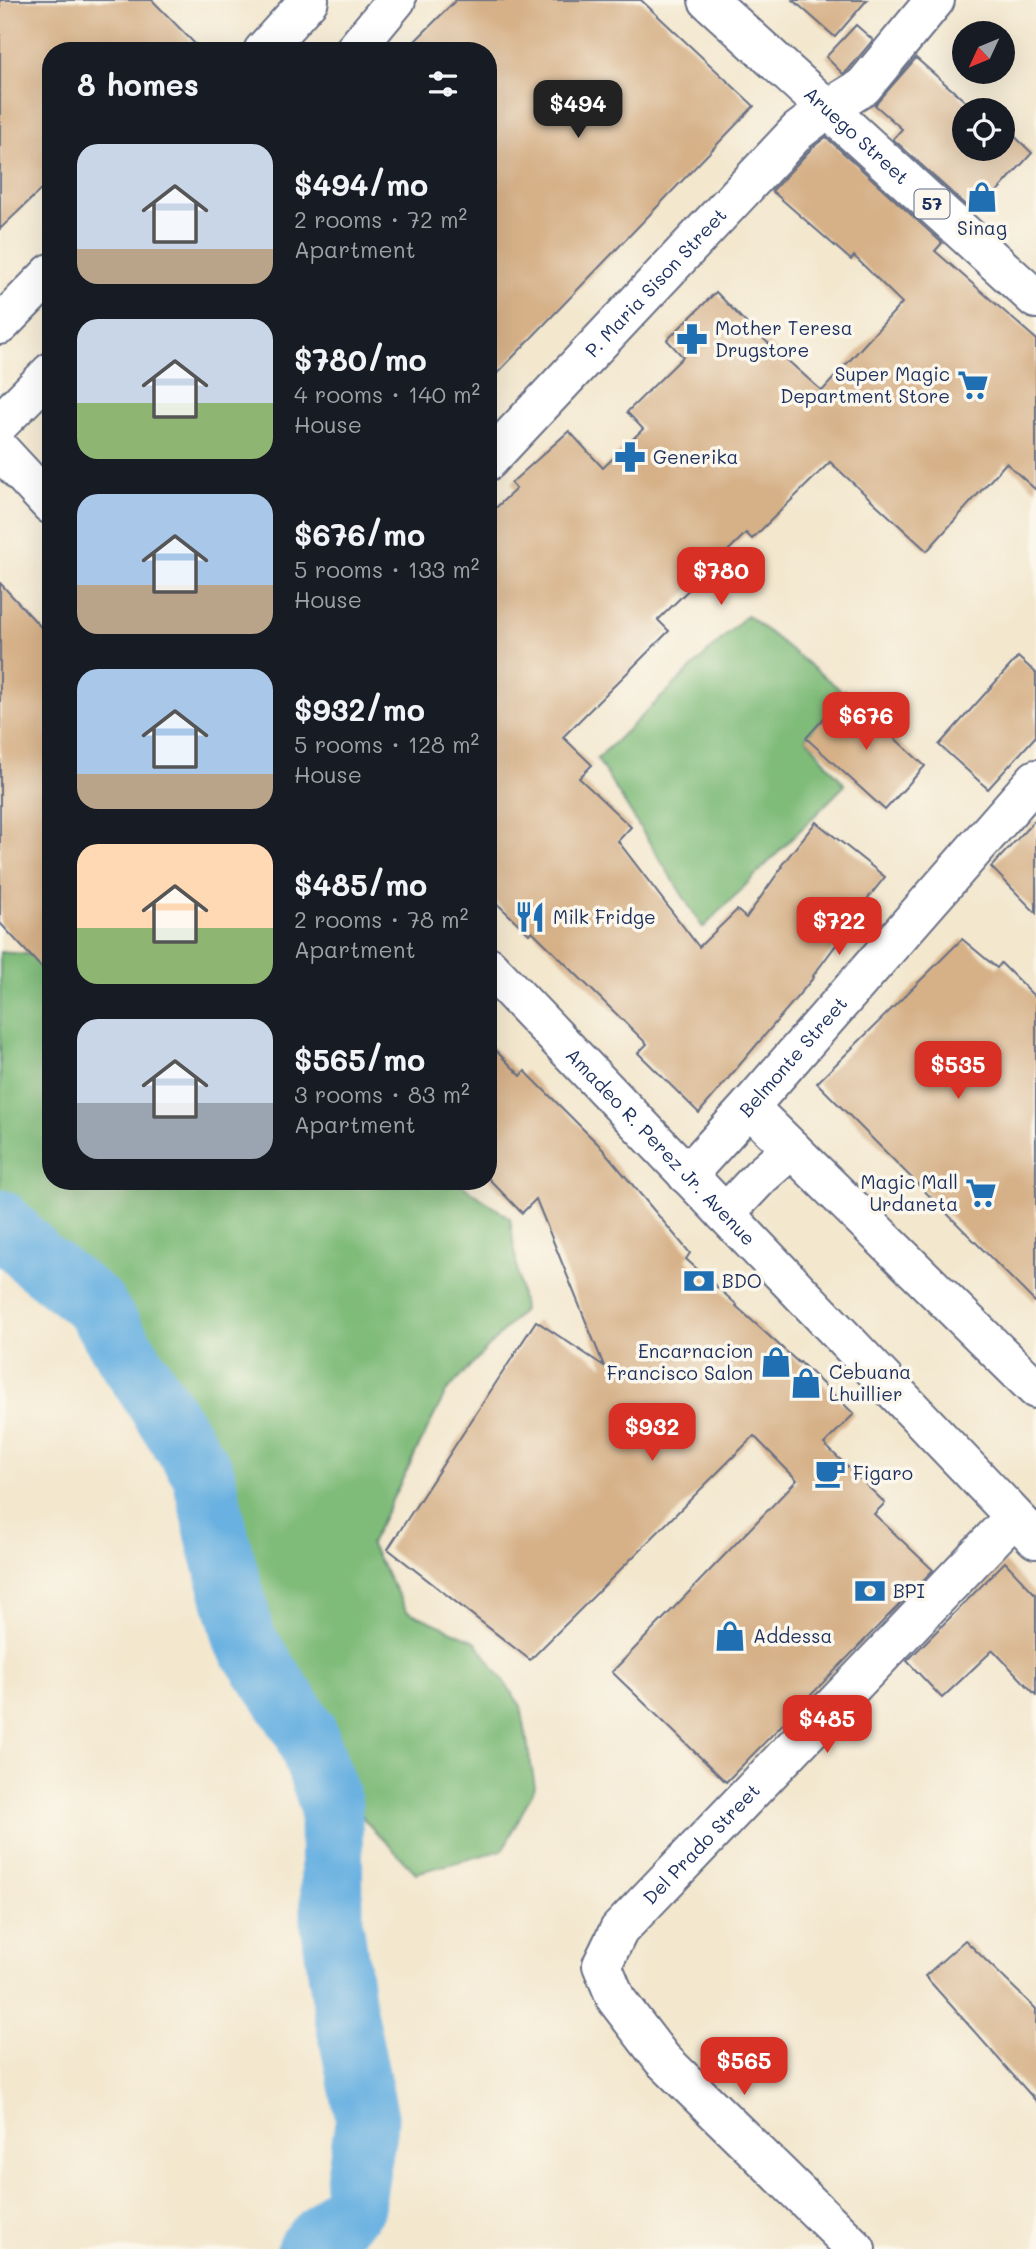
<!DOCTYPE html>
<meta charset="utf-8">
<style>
:root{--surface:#171b24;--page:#20242c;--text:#f1f3f6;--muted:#9ea1a6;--accent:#d93025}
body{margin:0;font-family:Mali,sans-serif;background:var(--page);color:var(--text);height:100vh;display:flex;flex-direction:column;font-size:26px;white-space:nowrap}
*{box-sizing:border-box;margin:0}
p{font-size:23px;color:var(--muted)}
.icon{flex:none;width:38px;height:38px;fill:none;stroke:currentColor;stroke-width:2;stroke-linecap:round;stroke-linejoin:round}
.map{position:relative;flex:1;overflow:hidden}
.sheet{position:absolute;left:42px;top:42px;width:455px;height:1148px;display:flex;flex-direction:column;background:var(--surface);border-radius:28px;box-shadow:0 7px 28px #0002}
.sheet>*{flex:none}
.needle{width:46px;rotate:226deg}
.controls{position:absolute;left:952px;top:21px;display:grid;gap:14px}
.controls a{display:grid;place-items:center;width:63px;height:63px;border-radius:50%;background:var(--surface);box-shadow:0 7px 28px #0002;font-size:35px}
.price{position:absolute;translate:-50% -60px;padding:0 16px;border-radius:14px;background:var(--accent);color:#fff;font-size:23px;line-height:46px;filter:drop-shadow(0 2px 4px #0008)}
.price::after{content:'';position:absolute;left:50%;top:42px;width:21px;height:16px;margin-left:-10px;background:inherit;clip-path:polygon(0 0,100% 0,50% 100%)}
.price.on{background:#222;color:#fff}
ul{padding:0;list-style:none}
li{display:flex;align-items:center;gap:21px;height:175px;padding:0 35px}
li span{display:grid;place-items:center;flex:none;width:196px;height:140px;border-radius:21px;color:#555}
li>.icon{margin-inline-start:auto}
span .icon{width:84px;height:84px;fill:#fffc;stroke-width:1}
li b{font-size:30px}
h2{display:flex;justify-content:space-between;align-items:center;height:84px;padding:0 35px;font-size:30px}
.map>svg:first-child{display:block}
</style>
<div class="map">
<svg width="1036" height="2249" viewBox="0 0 1036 2249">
<rect width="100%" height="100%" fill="#fbf7ec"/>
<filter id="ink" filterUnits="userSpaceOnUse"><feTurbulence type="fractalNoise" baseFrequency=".0143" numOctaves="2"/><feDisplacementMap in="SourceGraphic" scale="14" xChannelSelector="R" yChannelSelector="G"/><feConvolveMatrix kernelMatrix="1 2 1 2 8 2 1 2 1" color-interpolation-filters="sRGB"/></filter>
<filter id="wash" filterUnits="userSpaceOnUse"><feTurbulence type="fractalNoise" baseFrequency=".00686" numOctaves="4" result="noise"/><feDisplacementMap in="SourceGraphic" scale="28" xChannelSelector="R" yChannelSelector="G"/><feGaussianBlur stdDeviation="1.57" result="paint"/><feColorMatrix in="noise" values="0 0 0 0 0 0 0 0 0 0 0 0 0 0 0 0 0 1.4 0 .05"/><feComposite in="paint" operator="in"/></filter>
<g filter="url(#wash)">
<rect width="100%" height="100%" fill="#f3e7ce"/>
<g fill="#7fbb79" stroke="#4d756c" stroke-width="2">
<path d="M747 615 846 694 806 738 845 785 703 928 597 759Z"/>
<path d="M0 952 51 956V1181H456L510 1218 523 1310 446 1392 370 1544 407 1611 475 1641 521 1706 535 1787 503 1850 416 1873 366 1822 247 1608 226 1499 140 1360 103 1304 80 1279 49 1262 0 1211Z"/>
</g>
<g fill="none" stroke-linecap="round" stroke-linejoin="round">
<path stroke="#69b1e1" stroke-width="63" d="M0 1221 36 1259 94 1304 203 1473 219 1544 245 1640 305 1730 331 1805 332 1924 345 2012 367 2118 353 2206 308 2249"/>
</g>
<g id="blocks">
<g fill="#d6b188">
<path d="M0 0H152L202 51H51V180L0 229Z"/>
<path d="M456 0H641L754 106 488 383V51H405Z"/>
<path d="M793 0H867L835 37Z"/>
<path d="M856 25 873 40 848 70 843 74 826 57Z"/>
<path d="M916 58 975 110H964V149H1003V129L1006 132 1008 130 1032 153 983 207 980 204 973 212 893 139 902 129 875 105Z"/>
<path d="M826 137 942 243 935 251 1036 339V490L1006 463 927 551 830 462 752 539 746 533 658 620 669 631 563 737 592 765 579 778 631 827 618 841 699 947 737 910 746 918 782 867 781 866 816 822 885 877 844 928 847 930 813 976 814 977 699 1113 638 1053 647 1044 532 931 529 934 488 895V515L516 489 511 483 569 431 603 468 643 429 627 412 683 357 667 340 716 292 748 325 822 391 902 303 854 256 851 260 772 191 813 147Z"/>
<path d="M0 583 51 638V978L0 923Z"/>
<path d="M1018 657 1036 673V736L988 789 939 745Z"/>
<path d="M846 694 925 766 885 810 806 738Z"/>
<path d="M1036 819V913L991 867Z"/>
<path d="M962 939 997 968 1001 963 1036 998V1303L817 1083Z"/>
<path d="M488 1043 521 1076 525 1071 599 1145 690 1253 686 1259 737 1305 736 1306 799 1363 800 1362 854 1414 824 1444 885 1503 874 1514 933 1570 726 1782 612 1672 797 1480 754 1436 530 1660 388 1549 536 1321 604 1366 536 1199 522 1213 488 1178Z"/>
<path d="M1005 1562 1036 1595V1695L993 1650 942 1698 907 1661Z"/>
<path d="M965 1940 1036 2009V2101L925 1976Z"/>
</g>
</g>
</g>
<g filter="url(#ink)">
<use href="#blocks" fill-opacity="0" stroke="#676f85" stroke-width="2"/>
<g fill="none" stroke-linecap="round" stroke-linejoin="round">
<defs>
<g id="minor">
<path d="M827 109 863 87 935 0"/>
<path d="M749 1107 1036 1389"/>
<path id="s1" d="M687 1175 749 1107 1036 779"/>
<path d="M725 1214 761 1176 792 1149"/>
<path id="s2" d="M856 2249 662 2059 616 1999 602 1965 619 1930 1014 1517"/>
</g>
<g id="major">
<path id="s3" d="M708 0 1036 299"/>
<path d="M263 51 309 0"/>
<path d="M354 51 396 0"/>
<path d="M0 325 51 273"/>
<path d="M0 423 51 372"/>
<path d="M0 450 51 505"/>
<path id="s4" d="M488 461 798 131 827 109"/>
<path id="s5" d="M488 966 1036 1539"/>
</g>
</defs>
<use href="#minor" stroke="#676f85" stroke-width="42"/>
<use href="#major" stroke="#676f85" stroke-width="42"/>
<use href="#minor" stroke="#fff" stroke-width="38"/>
<use href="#major" stroke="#fff" stroke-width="38"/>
</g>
</g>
<defs>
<symbol id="shop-bare" viewBox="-9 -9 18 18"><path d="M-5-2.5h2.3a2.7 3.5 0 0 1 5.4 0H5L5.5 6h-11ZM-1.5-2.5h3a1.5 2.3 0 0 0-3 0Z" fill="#1f6fb2" stroke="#fbf7ec" stroke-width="2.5" paint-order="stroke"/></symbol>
<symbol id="pharmacy-bare" viewBox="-9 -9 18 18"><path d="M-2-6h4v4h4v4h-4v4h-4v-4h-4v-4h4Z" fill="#1f6fb2" stroke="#fbf7ec" stroke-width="2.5" paint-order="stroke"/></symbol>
<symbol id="supermarket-bare" viewBox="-9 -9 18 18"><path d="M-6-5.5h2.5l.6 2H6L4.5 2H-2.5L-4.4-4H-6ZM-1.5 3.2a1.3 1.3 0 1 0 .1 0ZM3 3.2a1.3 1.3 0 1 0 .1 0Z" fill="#1f6fb2" stroke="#fbf7ec" stroke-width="2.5" paint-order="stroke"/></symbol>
<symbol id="restaurant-bare" viewBox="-9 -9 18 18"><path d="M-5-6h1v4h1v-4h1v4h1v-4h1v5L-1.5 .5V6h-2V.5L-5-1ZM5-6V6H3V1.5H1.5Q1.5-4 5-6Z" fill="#1f6fb2" stroke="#fbf7ec" stroke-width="2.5" paint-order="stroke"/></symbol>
<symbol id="bank-bare" viewBox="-9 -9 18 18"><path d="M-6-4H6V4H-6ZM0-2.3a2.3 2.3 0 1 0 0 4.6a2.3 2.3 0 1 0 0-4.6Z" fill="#1f6fb2" stroke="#fbf7ec" stroke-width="2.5" paint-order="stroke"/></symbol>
<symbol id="cafe-bare" viewBox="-9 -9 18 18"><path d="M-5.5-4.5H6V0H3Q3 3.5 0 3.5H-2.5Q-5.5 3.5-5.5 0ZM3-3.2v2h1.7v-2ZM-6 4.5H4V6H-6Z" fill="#1f6fb2" stroke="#fbf7ec" stroke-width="2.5" paint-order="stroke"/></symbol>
</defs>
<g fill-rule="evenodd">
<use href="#shop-bare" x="960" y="175" width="44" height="44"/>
<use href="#pharmacy-bare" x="670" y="317" width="44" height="44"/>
<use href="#supermarket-bare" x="951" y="363" width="44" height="44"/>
<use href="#pharmacy-bare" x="608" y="435" width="44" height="44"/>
<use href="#restaurant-bare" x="508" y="895" width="44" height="44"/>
<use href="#supermarket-bare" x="959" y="1171" width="44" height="44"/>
<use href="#bank-bare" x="677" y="1259" width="44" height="44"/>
<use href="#shop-bare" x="754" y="1340" width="44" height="44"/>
<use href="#shop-bare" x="784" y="1361" width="44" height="44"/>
<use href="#cafe-bare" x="808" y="1451" width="44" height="44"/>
<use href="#bank-bare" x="848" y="1569" width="44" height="44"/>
<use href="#shop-bare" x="708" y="1614" width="44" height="44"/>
</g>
<g text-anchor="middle" stroke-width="7" stroke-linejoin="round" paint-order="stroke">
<rect fill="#fbf7ec" stroke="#5e6b89" stroke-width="2" x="914.5" y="189.5" width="35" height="29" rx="5"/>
<g font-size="18" font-weight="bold" fill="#1b2f5e">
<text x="932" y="210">57</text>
</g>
<g font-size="19" fill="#1b2f5e" stroke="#fbf7ec">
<text dy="7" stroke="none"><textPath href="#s3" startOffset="201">Aruego Street</textPath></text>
<text dy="7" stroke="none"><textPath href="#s4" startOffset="245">P. Maria Sison Street</textPath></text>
<text dy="7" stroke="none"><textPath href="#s1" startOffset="159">Belmonte Street</textPath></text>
<text dy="7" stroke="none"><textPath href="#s5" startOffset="250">Amadeo R. Perez Jr. Avenue</textPath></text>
<text dy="7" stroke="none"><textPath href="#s2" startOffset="542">Del Prado Street</textPath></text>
</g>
<g font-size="19" fill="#1b2f5e" stroke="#fbf7ec" text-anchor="start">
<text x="982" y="235" text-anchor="middle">Sinag</text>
<text x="715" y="335">Mother Teresa<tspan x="715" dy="22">Drugstore</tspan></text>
<text x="950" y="381" text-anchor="end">Super Magic<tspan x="950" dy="22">Department Store</tspan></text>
<text x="653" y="464">Generika</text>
<text x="553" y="924">Milk Fridge</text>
<text x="958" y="1189" text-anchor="end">Magic Mall<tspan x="958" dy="22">Urdaneta</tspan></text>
<text x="722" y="1288">BDO</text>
<text x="753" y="1358" text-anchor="end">Encarnacion<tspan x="753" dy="22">Francisco Salon</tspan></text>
<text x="829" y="1379">Cebuana<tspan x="829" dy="22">Lhuillier</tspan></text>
<text x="853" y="1480">Figaro</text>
<text x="893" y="1598">BPI</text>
<text x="753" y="1643">Addessa</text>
</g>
</g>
</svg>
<div class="controls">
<a><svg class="needle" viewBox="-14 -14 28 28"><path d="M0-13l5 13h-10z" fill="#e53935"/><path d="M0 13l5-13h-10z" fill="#9ea1a6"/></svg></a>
<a><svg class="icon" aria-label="locate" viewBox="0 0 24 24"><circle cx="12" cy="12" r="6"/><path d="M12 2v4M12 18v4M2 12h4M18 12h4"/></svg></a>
</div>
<b class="price on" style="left:578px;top:140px">$494</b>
<b class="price" style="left:721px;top:607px">$780</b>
<b class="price" style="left:866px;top:752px">$676</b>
<b class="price" style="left:839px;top:957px">$722</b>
<b class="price" style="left:958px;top:1101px">$535</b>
<b class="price" style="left:652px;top:1463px">$932</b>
<b class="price" style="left:827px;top:1755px">$485</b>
<b class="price" style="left:744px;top:2097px">$565</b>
<section class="sheet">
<h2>8 homes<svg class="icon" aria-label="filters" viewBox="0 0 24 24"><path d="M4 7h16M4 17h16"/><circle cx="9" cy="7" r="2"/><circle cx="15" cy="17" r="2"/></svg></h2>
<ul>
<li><span style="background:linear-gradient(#c9d6e8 75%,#b9a48a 0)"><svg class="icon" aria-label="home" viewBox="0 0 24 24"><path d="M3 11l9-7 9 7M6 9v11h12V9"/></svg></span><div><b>$494/mo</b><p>2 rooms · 72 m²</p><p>Apartment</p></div></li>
<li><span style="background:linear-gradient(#c9d6e8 60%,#8fb573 0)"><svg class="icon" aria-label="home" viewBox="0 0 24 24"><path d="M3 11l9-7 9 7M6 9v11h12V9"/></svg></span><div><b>$780/mo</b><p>4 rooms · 140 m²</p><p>House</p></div></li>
<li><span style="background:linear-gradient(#a9c7e8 65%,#b9a48a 0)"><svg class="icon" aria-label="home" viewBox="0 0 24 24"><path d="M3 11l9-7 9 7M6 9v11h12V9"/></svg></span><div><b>$676/mo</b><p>5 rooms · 133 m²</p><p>House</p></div></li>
<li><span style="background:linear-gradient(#a9c7e8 75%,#b9a48a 0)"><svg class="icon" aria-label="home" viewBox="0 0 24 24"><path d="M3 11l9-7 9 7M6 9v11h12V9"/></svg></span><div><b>$932/mo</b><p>5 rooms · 128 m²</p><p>House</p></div></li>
<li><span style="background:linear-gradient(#ffd9b3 60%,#8fb573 0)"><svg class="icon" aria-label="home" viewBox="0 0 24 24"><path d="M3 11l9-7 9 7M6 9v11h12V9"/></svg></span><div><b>$485/mo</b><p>2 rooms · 78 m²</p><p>Apartment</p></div></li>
<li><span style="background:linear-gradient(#c9d6e8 60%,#9aa5b1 0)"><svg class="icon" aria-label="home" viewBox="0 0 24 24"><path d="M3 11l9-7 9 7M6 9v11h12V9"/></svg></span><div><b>$565/mo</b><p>3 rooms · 83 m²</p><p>Apartment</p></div></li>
</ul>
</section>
</div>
